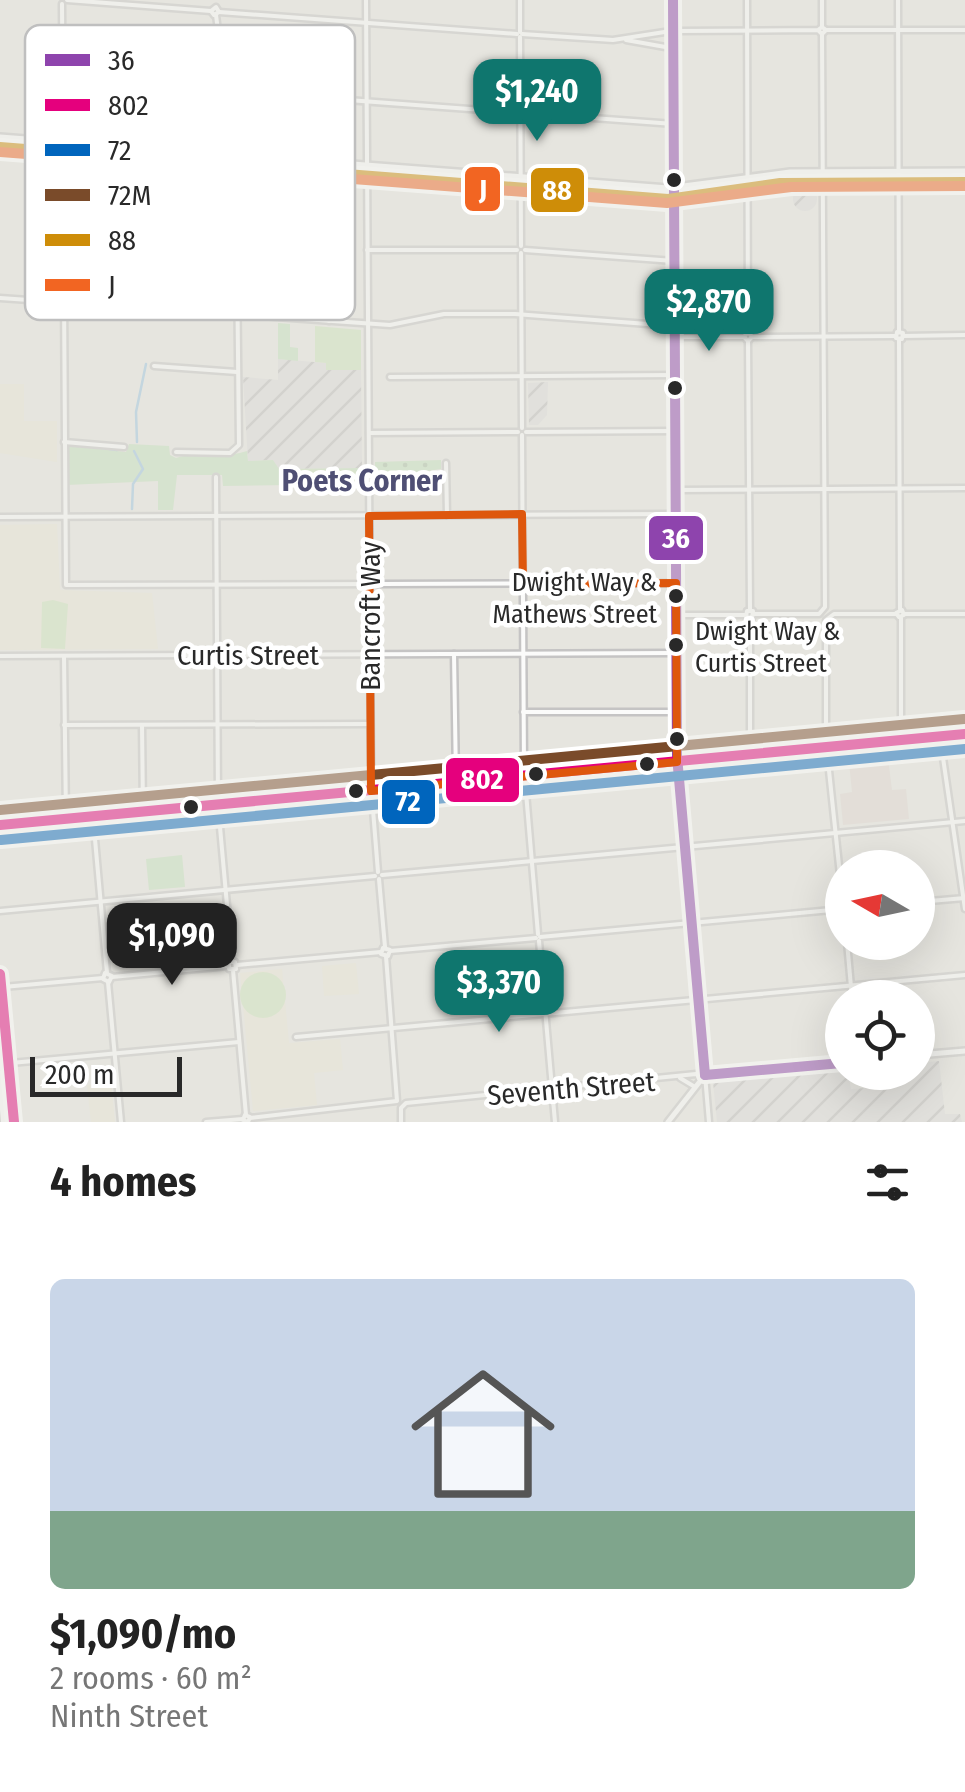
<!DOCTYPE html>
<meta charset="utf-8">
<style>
:root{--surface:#fff;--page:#f6f6f6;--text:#222;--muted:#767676;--accent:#0f766e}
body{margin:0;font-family:"Fira Sans Condensed",sans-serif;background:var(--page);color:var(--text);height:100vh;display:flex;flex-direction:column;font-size:38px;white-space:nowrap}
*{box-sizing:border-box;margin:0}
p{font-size:32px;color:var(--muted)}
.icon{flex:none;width:55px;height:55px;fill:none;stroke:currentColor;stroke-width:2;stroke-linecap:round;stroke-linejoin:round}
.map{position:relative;height:1122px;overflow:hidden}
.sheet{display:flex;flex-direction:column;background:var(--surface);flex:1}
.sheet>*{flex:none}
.needle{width:65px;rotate:279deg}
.controls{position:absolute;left:825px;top:850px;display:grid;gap:20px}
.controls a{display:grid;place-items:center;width:110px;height:110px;border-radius:50%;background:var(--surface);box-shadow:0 10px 40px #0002;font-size:50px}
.scale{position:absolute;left:30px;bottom:25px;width:152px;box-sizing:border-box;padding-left:10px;border:5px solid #292929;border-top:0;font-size:28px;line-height:35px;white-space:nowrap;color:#292929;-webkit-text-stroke:8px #fff;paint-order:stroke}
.price{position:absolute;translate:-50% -85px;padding:0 22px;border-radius:20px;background:var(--accent);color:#fff;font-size:32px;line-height:65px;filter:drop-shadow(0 2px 5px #0008)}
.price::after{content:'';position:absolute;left:50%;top:60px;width:30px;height:22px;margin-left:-15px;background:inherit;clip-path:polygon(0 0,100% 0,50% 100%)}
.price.on{background:#222;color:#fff}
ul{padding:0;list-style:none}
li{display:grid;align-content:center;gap:20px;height:530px;padding:0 50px}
li span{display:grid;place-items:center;height:310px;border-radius:15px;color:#555}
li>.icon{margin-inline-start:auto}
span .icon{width:180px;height:180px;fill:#fffc;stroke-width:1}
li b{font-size:42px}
h2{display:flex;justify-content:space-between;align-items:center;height:120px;padding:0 50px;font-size:42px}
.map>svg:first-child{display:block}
</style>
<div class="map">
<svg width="965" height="1122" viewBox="0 0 965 1122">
<defs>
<pattern id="industrial-furrows" width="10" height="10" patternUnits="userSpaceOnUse" patternTransform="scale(2.5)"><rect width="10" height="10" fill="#dbd9da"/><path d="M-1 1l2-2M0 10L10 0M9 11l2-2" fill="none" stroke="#bcbabb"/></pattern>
<pattern id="grass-dots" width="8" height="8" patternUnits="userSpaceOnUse" patternTransform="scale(2.5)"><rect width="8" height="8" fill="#c4dfbc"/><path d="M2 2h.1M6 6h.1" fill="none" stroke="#a8bfa2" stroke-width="1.8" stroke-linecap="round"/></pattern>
</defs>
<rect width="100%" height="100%" fill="#e6e5df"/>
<g fill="url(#industrial-furrows)">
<circle cx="805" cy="199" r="12"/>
<path d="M278 359 326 363 327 370H361L362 468 278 469 273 460 248 461 243 377 278 380Z"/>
<path d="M548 382 547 415 538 425H529L528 383Z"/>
<path d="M939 1061 945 1114H960L962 1122H717L713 1082 842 1069 848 1073 851 1089 867 1088 866 1073 918 1072V1063Z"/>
</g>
<g fill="#e8e5d5">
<path d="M0 384H24V421H57V462L0 453Z"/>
<path d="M57 524 60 590 152 593 158 649 0 650V525Z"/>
<path d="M356 963 359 994 324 996 322 966Z"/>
<path d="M282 969 289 1043 340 1039 343 1070 314 1073 317 1105 253 1111 240 973Z"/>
<path d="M111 1082 115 1122H91L87 1085Z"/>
</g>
<path fill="#dfd6d1" d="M888 758 892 790 906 789 909 819 843 825 840 794 852 792 849 762Z"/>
<g fill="url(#grass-dots)">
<path d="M241 160 360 168 361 174 242 165Z"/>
<path d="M374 170 513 179 514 185 374 175Z"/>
<path d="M527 181 658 193 527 186Z"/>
<path d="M441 460V469L415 473V485H375V462Z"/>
</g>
<g fill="#c4dfbc">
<path d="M278 323 290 324V347L298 348V361L278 359Z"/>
<path d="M129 444 169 446 170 455 176 458C196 450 221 460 247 451L248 461 273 460 279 469 362 468V484L223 486 222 475H177L173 510H158V481L66 485 68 445 126 452Z"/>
<path d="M182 855 185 887 149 890 146 859Z"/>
</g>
<g fill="#cde2ba">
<path d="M315 326 361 330V370H326V363L315 362Z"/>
<path d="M282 469 356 470V482H282Z"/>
<path d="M53 600 68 604 65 649 41 648 42 602Z"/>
<circle cx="263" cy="995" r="23"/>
</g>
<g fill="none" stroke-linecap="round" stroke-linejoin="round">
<g stroke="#9bc3e0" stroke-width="2.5">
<path d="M220 306C215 289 193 288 189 270 185 256 194 236 194 221L228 206"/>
<path d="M137 442 136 412 146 364"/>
<path d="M96 447 117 450"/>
<path d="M132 509 133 484 143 469 134 451"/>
</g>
<defs>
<g id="minor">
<path d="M67 0 211 11"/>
<path d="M366 0 371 785 378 872"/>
<path d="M520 0V32"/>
<path d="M747 0 748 332"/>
<path d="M822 0V27"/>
<path d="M898 0 899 331"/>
<path d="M62 4 66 585 676 583"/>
<path d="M216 7 219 12 214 15 211 11Z"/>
<path d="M219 12 517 34"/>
<path d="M826 30H965"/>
<path d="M676 31 818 30 822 34 826 30 822 27 818 30"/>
<path d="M522 34 613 40 671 31"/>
<path d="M520 37 521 246"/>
<path d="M626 40 671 48"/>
<path d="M62 79 674 124"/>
<path d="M179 209 168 230 183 271 186 310"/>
<path d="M367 250H517"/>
<path d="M525 250 674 261"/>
<path d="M145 253 174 255"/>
<path d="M521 253 522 428"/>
<path d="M328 255 329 321"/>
<path d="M0 298 390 325 444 314H515L674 326"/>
<path d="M897 332 903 333 902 339 896 338Z"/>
<path d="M903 336 965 335"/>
<path d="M674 337H744L748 341 752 337 748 332 744 337"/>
<path d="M752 337 895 336"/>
<path d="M899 340 900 609"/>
<path d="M748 341 750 610"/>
<path d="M154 366 237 372"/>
<path d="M390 377 675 375"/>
<path d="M526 432 675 431"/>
<path d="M369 433 518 432"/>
<path d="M522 435 524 769 538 934"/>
<path d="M64 442 124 447"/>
<path d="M176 452 230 453 239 445 236 173 216 15"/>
<path d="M446 463 447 515"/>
<path d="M216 477 218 802"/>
<path d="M675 490 965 488"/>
<path d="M0 517 675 514"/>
<path d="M902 610 904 615 899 617 896 613Z"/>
<path d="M747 611H753L752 618 746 617Z"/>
<path d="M754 614H819L825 607 822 34"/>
<path d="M904 614H965"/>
<path d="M676 615H745"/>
<path d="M901 618V738"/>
<path d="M454 654 456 779"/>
<path d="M0 656 675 653"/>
<path d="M64 656 66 819"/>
<path d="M523 712H676"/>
<path d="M64 725 369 724"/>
<path d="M142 725 143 810"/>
<path d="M940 737 965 909"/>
<path d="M750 763V619"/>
<path d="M219 816 232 961"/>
<path d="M94 828 107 973"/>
<path d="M382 875 965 821"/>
<path d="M379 879 385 947"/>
<path d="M842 894 826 742V620L834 614H896"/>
<path d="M918 902 965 898"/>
<path d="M0 911 375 876"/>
<path d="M540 937 842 909"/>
<path d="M539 941 555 1122"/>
<path d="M847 942 852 998"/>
<path d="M383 948 390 950 388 956 381 954Z"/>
<path d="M390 951 536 938"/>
<path d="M229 962H235L236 969H229Z"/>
<path d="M237 965 381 952"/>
<path d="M233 970 246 1115"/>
<path d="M105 973 112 976 109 982 103 979Z"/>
<path d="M112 977 228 966"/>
<path d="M108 982 121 1122"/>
<path d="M3 987 103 978"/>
<path d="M296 1037 965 975"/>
<path d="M0 1064 239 1042"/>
<path d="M680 1078 695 1087"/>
<path d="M245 1115 250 1117 248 1122 243 1120Z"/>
<path d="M250 1118 397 1101 386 956"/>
<path d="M206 1122 243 1119"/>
<path d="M401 1122V1108L406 1103 696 1074 705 1075 709 1122"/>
</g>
<g id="tertiary">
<path d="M673 9 677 756 705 1075"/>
<path d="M673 55V0"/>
<path d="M0 137 668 188 790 172 965 171"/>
<path d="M0 147 668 199 780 183 965 182"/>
<path d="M918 1055 965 1051"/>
<path d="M705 1075 842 1063"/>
<path d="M668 1122 705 1075"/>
</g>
<g id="secondary">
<path d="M0 974 14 1122"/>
<path d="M0 1074 4 1122"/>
</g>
<g id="primary">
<path d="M0 825 965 734"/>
<path d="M0 834 965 743"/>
</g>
</defs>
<use href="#minor" stroke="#c5c4c4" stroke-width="9"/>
<use href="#tertiary" stroke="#c5c4c4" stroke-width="10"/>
<use href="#secondary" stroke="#c5c4c4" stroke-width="11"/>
<use href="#primary" stroke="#c3c3c1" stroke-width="12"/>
<use href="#minor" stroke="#fbfbfa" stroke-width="4"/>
<use href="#tertiary" stroke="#fbfbfa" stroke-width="5"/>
<use href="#secondary" stroke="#fbfbfa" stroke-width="6"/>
<use href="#primary" stroke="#e4e2d5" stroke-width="8"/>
<defs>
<g id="bus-1">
<path d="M673 0 677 756 705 1075"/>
<path d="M705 1075 842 1063"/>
</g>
<g id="bus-2">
<path d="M0 825 965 734"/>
<path d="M0 974 14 1122"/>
</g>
<path id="bus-3" d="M1 840 965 749"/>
<path id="bus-4" d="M0 810 964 719"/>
<path id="bus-5" d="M0 147 668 199 780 183 965 182"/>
<path id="bus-6" d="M0 152 667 203 791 187 965 186"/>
</defs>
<use href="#bus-1" stroke="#fff" stroke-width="18"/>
<use href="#bus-2" stroke="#fff" stroke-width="18"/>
<use href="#bus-3" stroke="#fff" stroke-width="18"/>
<use href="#bus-4" stroke="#fff" stroke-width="18"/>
<use href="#bus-5" stroke="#fff" stroke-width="18"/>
<use href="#bus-6" stroke="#fff" stroke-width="18"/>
<use href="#bus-1" stroke="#8e44ad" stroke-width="10"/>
<use href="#bus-2" stroke="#e5007d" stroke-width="10"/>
<use href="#bus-3" stroke="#0065bd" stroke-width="10"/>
<use href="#bus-4" stroke="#7a4b2a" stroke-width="10"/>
<use href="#bus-5" stroke="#ce8d08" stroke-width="10"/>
<use href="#bus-6" stroke="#f26522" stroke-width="10"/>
</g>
<path d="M0 0H965V1122H0ZM522 514 523 584 676 583 677 762 371 791 369 516Z" fill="#e6e5df" fill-opacity=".55" fill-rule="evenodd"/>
<path fill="none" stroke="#de570d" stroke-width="8" stroke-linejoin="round" d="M522 514 523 584 676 583 677 762 371 791 369 516Z"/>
<g fill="#292929" stroke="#fff" stroke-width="4">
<circle cx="674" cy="180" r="9"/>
<circle cx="675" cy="388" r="9"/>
<circle cx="676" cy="596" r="9"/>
<circle cx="676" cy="645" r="9"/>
<circle cx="677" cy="739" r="9"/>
<circle cx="647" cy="764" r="9"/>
<circle cx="536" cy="774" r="9"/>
<circle cx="356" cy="791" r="9"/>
<circle cx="191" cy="807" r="9"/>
</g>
<g text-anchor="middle" stroke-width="9" stroke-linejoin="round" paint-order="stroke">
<g font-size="26" fill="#292929" stroke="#fff" text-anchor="end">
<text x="657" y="591">Dwight Way &amp;<tspan x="657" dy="32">Mathews Street</tspan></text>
<text x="695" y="640" text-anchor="start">Dwight Way &amp;<tspan x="695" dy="32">Curtis Street</tspan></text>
</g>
<g font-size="28" fill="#292929" stroke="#fff">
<text transform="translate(370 616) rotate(-90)" y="10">Bancroft Way</text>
<text x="248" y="665">Curtis Street</text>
<text transform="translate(571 1088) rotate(-5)" y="10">Seventh Street</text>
</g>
<g font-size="30" font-weight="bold" fill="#4f4f74" stroke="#fff">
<text x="362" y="491">Poets Corner</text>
</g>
</g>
<rect x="25" y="25" width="330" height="295" rx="15" fill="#fff" stroke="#bfbfbf" stroke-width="2.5"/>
<rect x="45" y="54" width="45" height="12" fill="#8e44ad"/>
<rect x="45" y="99" width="45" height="12" fill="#e5007d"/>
<rect x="45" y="144" width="45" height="12" fill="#0065bd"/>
<rect x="45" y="189" width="45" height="12" fill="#7a4b2a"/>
<rect x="45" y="234" width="45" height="12" fill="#ce8d08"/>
<rect x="45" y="279" width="45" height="12" fill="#f26522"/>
<g font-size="28" fill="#292929">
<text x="108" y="70">36</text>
<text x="108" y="115">802</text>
<text x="108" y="160">72</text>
<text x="108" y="205">72M</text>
<text x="108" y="250">88</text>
<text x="108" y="295">J</text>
</g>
<g stroke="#fff" stroke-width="4">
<rect x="463" y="165" width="39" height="48" rx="10" fill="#f26522"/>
<rect x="529" y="166" width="57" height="48" rx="10" fill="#ce8d08"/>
<rect x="647" y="514" width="58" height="48" rx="10" fill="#8e44ad"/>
<rect x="444" y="756" width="77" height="48" rx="10" fill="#e5007d"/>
<rect x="380" y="778" width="57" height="48" rx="10" fill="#0065bd"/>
</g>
<g font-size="28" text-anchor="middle" font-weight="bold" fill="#fff">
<text x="483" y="199">J</text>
<text x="557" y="200">88</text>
<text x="676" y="548">36</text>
<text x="482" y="789">802</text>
<text x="408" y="811">72</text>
</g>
</svg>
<div class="controls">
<a><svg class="needle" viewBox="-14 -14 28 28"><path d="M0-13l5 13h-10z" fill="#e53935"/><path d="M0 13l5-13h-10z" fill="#767676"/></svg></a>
<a><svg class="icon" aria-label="locate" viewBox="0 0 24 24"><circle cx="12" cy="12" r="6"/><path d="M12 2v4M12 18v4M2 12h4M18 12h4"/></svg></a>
</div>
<div class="scale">200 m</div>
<b class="price" style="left:537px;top:144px">$1,240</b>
<b class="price" style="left:709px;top:354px">$2,870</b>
<b class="price on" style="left:172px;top:988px">$1,090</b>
<b class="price" style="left:499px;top:1035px">$3,370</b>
</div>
<section class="sheet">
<h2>4 homes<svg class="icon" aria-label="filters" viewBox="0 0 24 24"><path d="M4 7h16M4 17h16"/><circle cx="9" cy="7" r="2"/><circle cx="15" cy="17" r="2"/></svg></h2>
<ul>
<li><span style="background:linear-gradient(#c9d6e8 75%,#7fa58c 0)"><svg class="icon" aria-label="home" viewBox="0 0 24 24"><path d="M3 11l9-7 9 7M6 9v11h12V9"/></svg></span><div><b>$1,090/mo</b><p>2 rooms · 60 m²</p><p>Ninth Street</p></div></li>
</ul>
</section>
